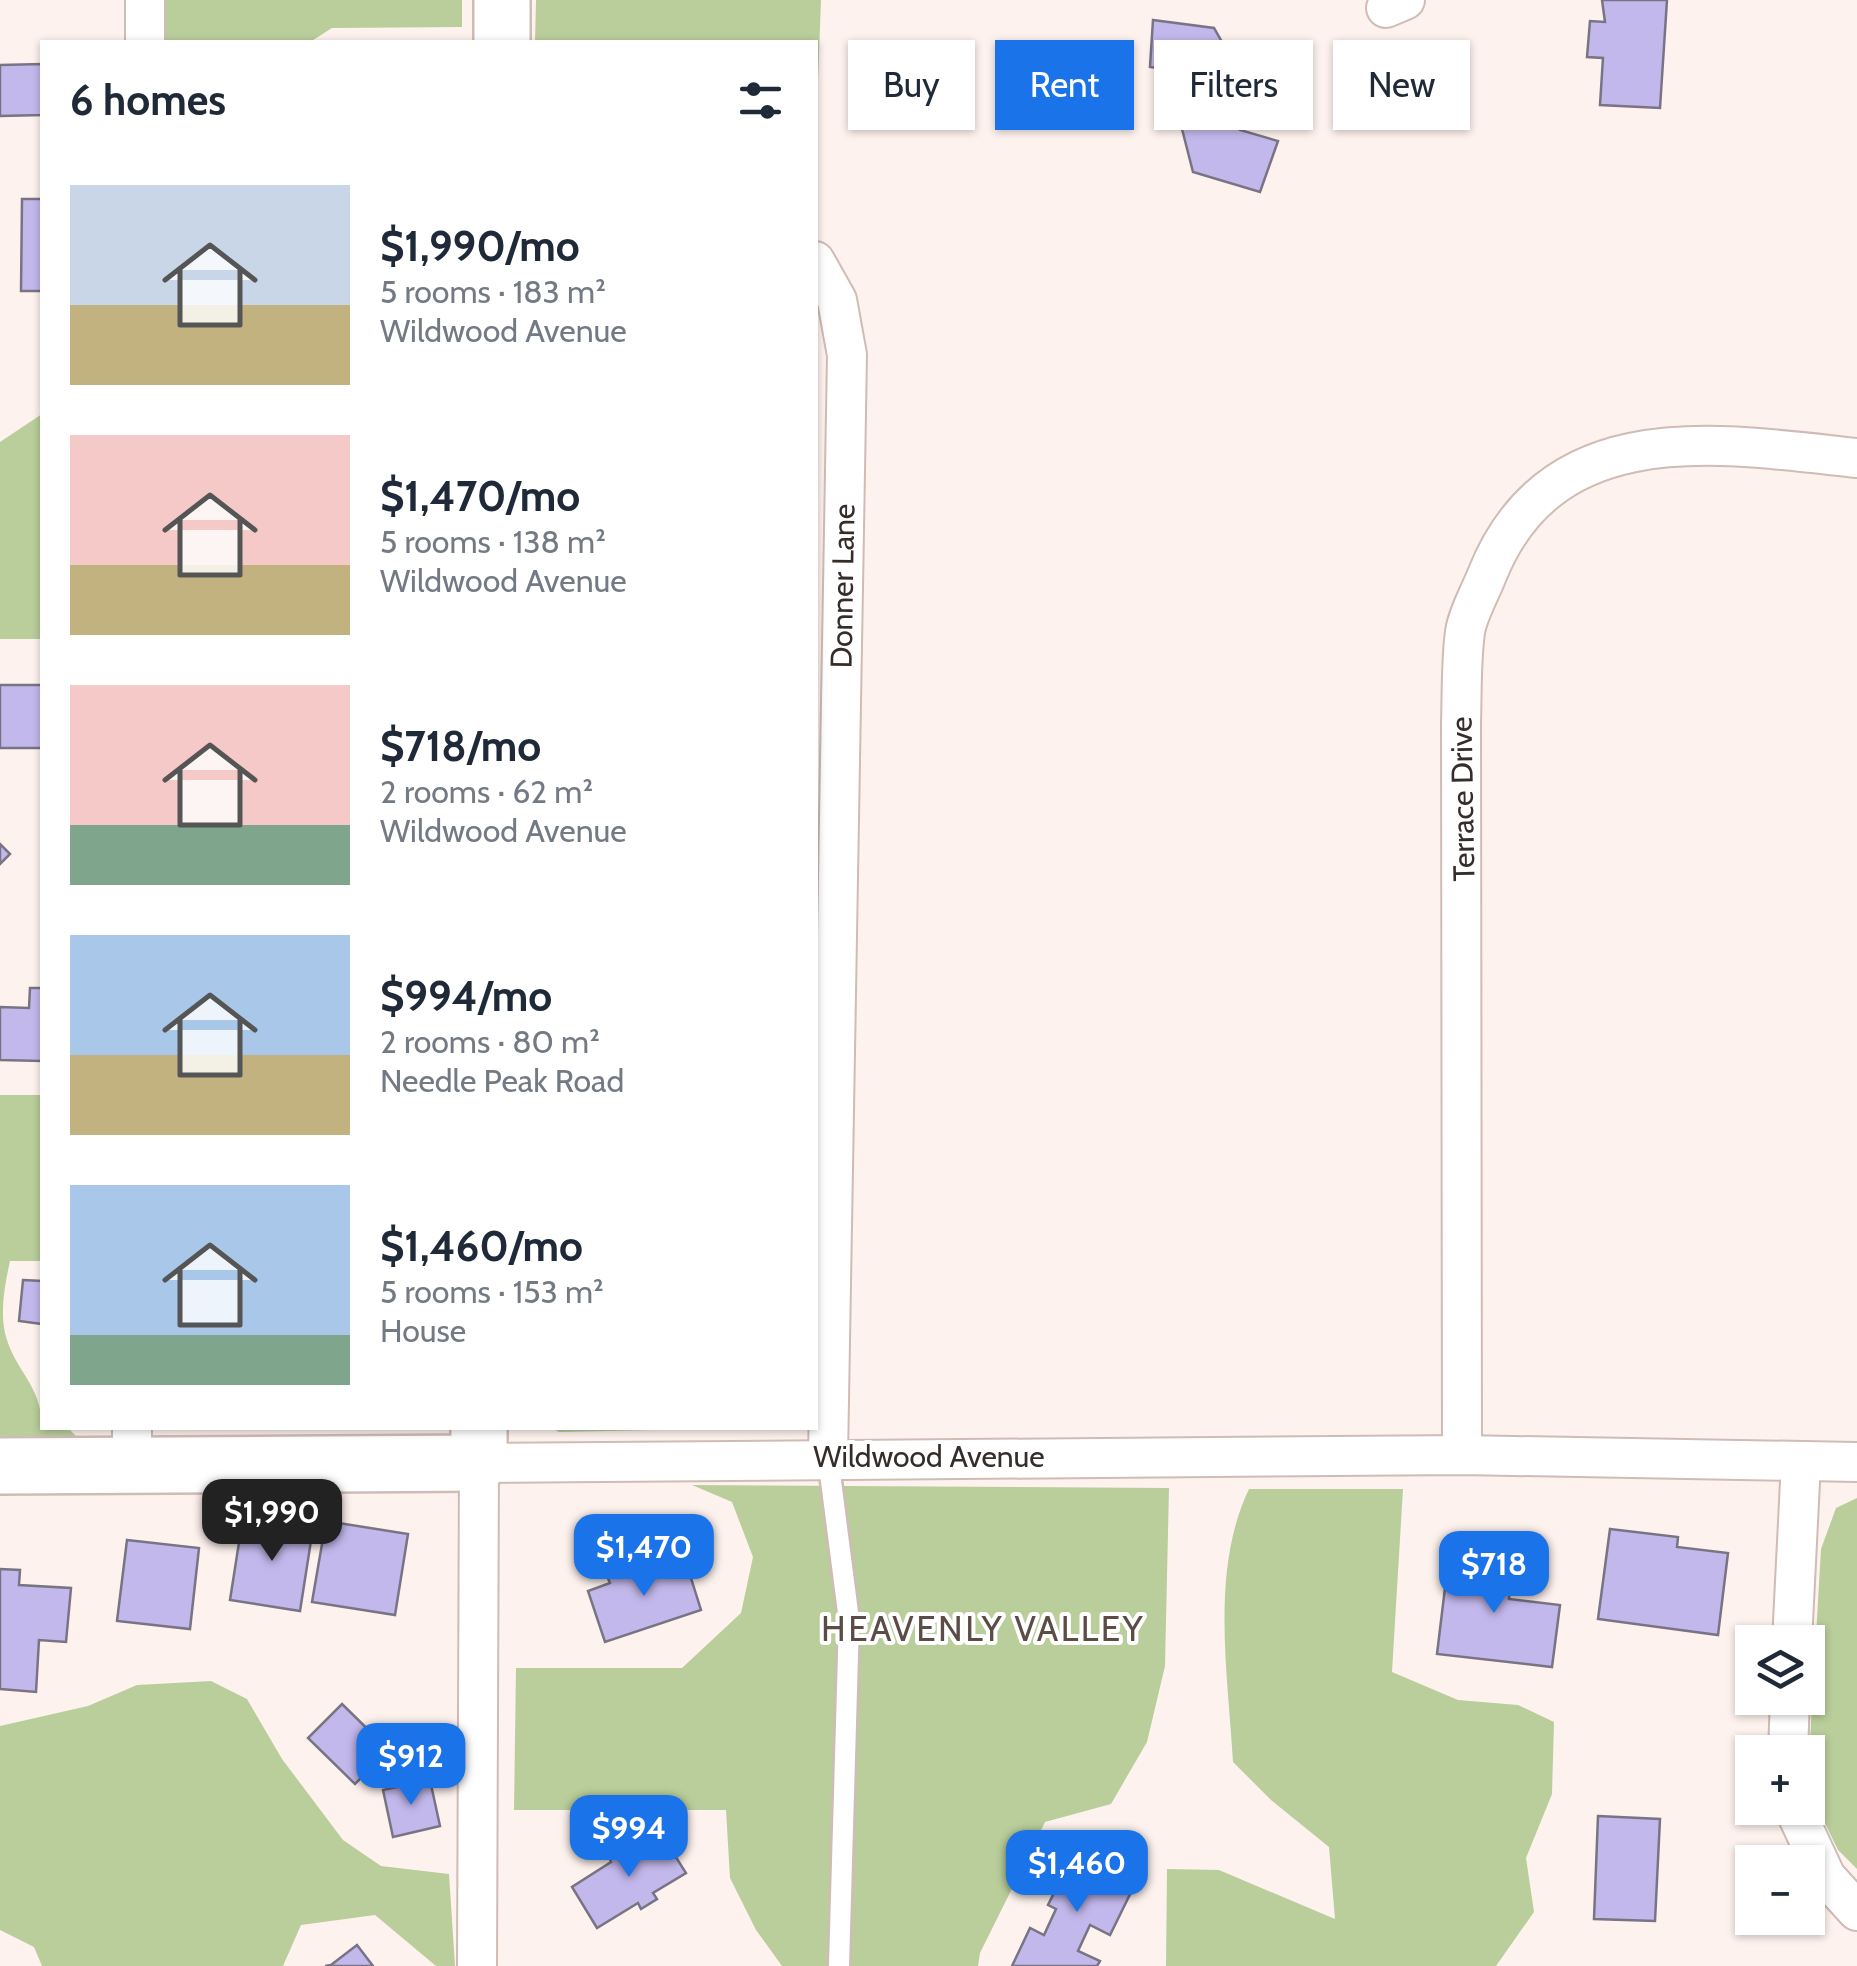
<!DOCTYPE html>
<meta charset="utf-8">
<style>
:root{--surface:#fff;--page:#f6f6f7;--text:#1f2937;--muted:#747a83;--accent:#1a73e8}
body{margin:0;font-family:Cabin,sans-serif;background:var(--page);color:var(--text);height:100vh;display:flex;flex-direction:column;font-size:38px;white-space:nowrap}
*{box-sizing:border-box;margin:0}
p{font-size:32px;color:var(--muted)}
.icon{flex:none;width:55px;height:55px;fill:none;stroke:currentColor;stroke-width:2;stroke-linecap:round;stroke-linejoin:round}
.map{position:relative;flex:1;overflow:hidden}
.sheet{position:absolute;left:40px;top:40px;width:778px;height:1390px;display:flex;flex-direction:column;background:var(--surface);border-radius:0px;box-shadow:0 2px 8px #0004}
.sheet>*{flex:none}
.guide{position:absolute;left:848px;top:40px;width:858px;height:90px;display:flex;gap:20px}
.tools{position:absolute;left:1735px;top:1625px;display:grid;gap:20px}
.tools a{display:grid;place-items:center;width:90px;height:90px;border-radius:0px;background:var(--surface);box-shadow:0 2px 8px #0004;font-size:50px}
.price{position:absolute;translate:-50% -85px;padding:0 22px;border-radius:20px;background:var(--accent);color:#fff;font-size:32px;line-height:65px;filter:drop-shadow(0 2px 5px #0008)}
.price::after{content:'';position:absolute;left:50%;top:60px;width:30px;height:22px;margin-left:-15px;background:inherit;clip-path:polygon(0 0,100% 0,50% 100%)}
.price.on{background:#222;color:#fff}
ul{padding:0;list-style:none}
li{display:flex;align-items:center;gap:30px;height:250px;padding:0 30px}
li span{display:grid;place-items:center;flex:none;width:280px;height:200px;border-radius:0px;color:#555}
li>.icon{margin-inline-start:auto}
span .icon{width:120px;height:120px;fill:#fffc;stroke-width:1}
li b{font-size:42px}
h2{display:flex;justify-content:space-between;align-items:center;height:120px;padding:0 30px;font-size:42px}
.chip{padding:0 35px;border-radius:0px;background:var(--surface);box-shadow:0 2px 8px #0004;font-size:35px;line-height:90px}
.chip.on{background:var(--accent);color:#fff}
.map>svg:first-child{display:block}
</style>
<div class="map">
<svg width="1857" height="1966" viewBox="0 0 1857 1966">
<rect width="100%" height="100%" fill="#fef2ee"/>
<g fill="#b9ce9b">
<path d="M166 0H462V27L332 28 310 42H166Z"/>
<path d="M536 0H821L815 164V42H535Z"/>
<path d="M42 414V639H0V442Z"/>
<path d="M0 1095H42V1261H10C5 1284 0 1309 5 1333 14 1371 42 1384 42 1428H68L76 1436H0Z"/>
<path d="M551 1428H756L559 1432Z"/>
<path d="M692 1485 1169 1488 1165 1666 1147 1742 1111 1804 1045 1822 980 1953 978 1966H782L756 1930 730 1878 726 1810H514L516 1668H682L741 1613 753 1557 732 1502Z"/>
<path d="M1249 1489H1403L1392 1672 1458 1700 1518 1705 1554 1722 1552 1794 1526 1858 1534 1912 1496 1966H1166L1167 1869 1219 1870 1335 1919 1329 1847 1271 1800 1233 1762C1228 1674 1210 1570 1249 1489Z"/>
<path d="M1857 1498V1869L1838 1850 1816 1805 1809 1757 1821 1549 1836 1508Z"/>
<path d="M211 1681 247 1699 282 1759 343 1840 381 1866 449 1874 455 1966H436L375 1915 301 1925 283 1966H42L34 1947 0 1930V1726L88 1706 137 1685Z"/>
</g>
<g fill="#c3b8ec" stroke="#787484" stroke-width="2.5">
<path d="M1602 0H1667L1660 108 1600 105 1603 58 1587 57 1590 21 1605 22Z"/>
<path d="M1153 20 1214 28 1243 79 1248 97 1240 130 1278 141 1260 192 1193 172 1181 125 1188 98 1185 72 1150 67Z"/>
<path d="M42 64V115L0 116V65Z"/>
<path d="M22 199H42V291H21Z"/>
<rect x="0" y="685" width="42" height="63"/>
<path d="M0 844 10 854 0 864Z"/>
<path d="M30 988H42V1061L0 1060V1007L29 1008Z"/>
<path d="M23 1280 42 1281V1324L19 1321Z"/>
<path d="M243 1517 313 1528 300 1611 230 1600Z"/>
<path d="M326 1521 408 1534 395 1615 312 1602Z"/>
<path d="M1610 1529 1678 1537 1677 1547 1728 1553 1718 1635 1598 1619Z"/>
<path d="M127 1540 199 1548 190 1629 117 1621Z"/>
<path d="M1449 1555 1513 1562 1509 1599 1560 1605 1552 1667 1437 1654Z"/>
<path d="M685 1559 701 1610 605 1642 588 1591 610 1583 606 1574 629 1567 632 1576Z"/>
<path d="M0 1569 20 1570 19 1585 71 1588 66 1642 39 1640 36 1692 0 1689Z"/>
<path d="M342 1704 389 1750 355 1784 308 1738Z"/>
<path d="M430 1780 440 1826 393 1837 383 1790Z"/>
<path d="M1598 1816 1660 1819 1655 1921 1594 1919Z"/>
<path d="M660 1832 686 1873 653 1893 657 1899 641 1909 638 1903 597 1928 572 1887 611 1862 609 1857 624 1847 627 1852Z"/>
<path d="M1074 1853 1136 1882 1110 1935 1090 1925 1078 1951 1100 1961 1097 1966H1012L1030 1928 1044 1935 1056 1909 1048 1905Z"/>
<path d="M357 1945 373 1966H325L331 1965Z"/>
</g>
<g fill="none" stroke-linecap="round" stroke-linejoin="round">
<defs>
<path id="lane" d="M828 1458 849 1620 839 1966"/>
<g id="street">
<path d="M1386 8 1405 0"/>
<path d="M145 42V0"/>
<path d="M815 261 837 300 847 355 828 1458"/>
<path d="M1462 1455 1461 723C1462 693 1461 661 1465 632 1468 613 1480 593 1487 575 1551 414 1717 443 1857 458"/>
<path d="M132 1466V1428"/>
<path d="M1792 1642 1801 1462"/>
<path d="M1788 1752 1790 1698"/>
<path d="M1794 1808 1826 1877 1857 1911"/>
<path d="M477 1966 479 1463 1462 1455 1857 1462"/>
</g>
<g id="secondary">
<path d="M502 42V0"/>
<path d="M0 1466 479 1463V1428"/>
</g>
</defs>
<use href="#lane" stroke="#cfbcb5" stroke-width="25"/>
<use href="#street" stroke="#cfbcb5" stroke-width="42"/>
<use href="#secondary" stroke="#cfbcb5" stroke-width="60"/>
<use href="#lane" stroke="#fff" stroke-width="20"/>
<use href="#street" stroke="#fff" stroke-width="38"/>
<use href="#secondary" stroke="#fff" stroke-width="55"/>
</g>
<g text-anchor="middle" stroke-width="8" stroke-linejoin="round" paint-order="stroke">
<g font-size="30" fill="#342d2a" stroke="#fff">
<text transform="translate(843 586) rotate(-89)" y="10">Donner Lane</text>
<text transform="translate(1463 799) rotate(-91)" y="10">Terrace Drive</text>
<text x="929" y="1467">Wildwood Avenue</text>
</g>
<g font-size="35" letter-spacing="2.5" fill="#5c4c46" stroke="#fff">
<text x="983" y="1641">HEAVENLY VALLEY</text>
</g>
</g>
</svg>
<div class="tools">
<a><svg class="icon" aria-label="layers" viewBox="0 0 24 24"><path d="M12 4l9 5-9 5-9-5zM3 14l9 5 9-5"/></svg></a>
<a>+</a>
<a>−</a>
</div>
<b class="price on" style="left:272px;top:1564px">$1,990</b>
<b class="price" style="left:644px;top:1599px">$1,470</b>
<b class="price" style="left:1494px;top:1616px">$718</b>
<b class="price" style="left:411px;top:1808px">$912</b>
<b class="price" style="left:629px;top:1880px">$994</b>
<b class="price" style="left:1077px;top:1915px">$1,460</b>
<div class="guide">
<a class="chip">Buy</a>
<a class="chip on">Rent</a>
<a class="chip">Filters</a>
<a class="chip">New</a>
</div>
<section class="sheet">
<h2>6 homes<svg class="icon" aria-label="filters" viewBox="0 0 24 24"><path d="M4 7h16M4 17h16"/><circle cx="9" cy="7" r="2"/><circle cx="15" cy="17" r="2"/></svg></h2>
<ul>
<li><span style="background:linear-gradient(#c9d6e8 60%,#c2b280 0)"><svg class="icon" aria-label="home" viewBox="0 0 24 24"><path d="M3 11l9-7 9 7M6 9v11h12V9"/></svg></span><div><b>$1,990/mo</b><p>5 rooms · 183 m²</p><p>Wildwood Avenue</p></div></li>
<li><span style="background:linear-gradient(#f6c9c9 65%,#c2b280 0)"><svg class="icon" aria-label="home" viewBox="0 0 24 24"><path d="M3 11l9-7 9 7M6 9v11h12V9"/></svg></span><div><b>$1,470/mo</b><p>5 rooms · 138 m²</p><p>Wildwood Avenue</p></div></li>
<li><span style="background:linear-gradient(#f6c9c9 70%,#7fa58c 0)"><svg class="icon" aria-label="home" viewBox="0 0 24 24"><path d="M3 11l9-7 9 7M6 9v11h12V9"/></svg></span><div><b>$718/mo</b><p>2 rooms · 62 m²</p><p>Wildwood Avenue</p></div></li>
<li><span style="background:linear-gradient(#a9c7e8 60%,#c2b280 0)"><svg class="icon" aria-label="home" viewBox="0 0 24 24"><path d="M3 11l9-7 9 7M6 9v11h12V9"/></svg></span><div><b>$994/mo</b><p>2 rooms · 80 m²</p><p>Needle Peak Road</p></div></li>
<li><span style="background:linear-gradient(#a9c7e8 75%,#7fa58c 0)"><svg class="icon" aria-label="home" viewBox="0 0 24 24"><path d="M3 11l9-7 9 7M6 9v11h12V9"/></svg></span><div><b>$1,460/mo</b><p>5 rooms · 153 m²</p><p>House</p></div></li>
</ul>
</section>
</div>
